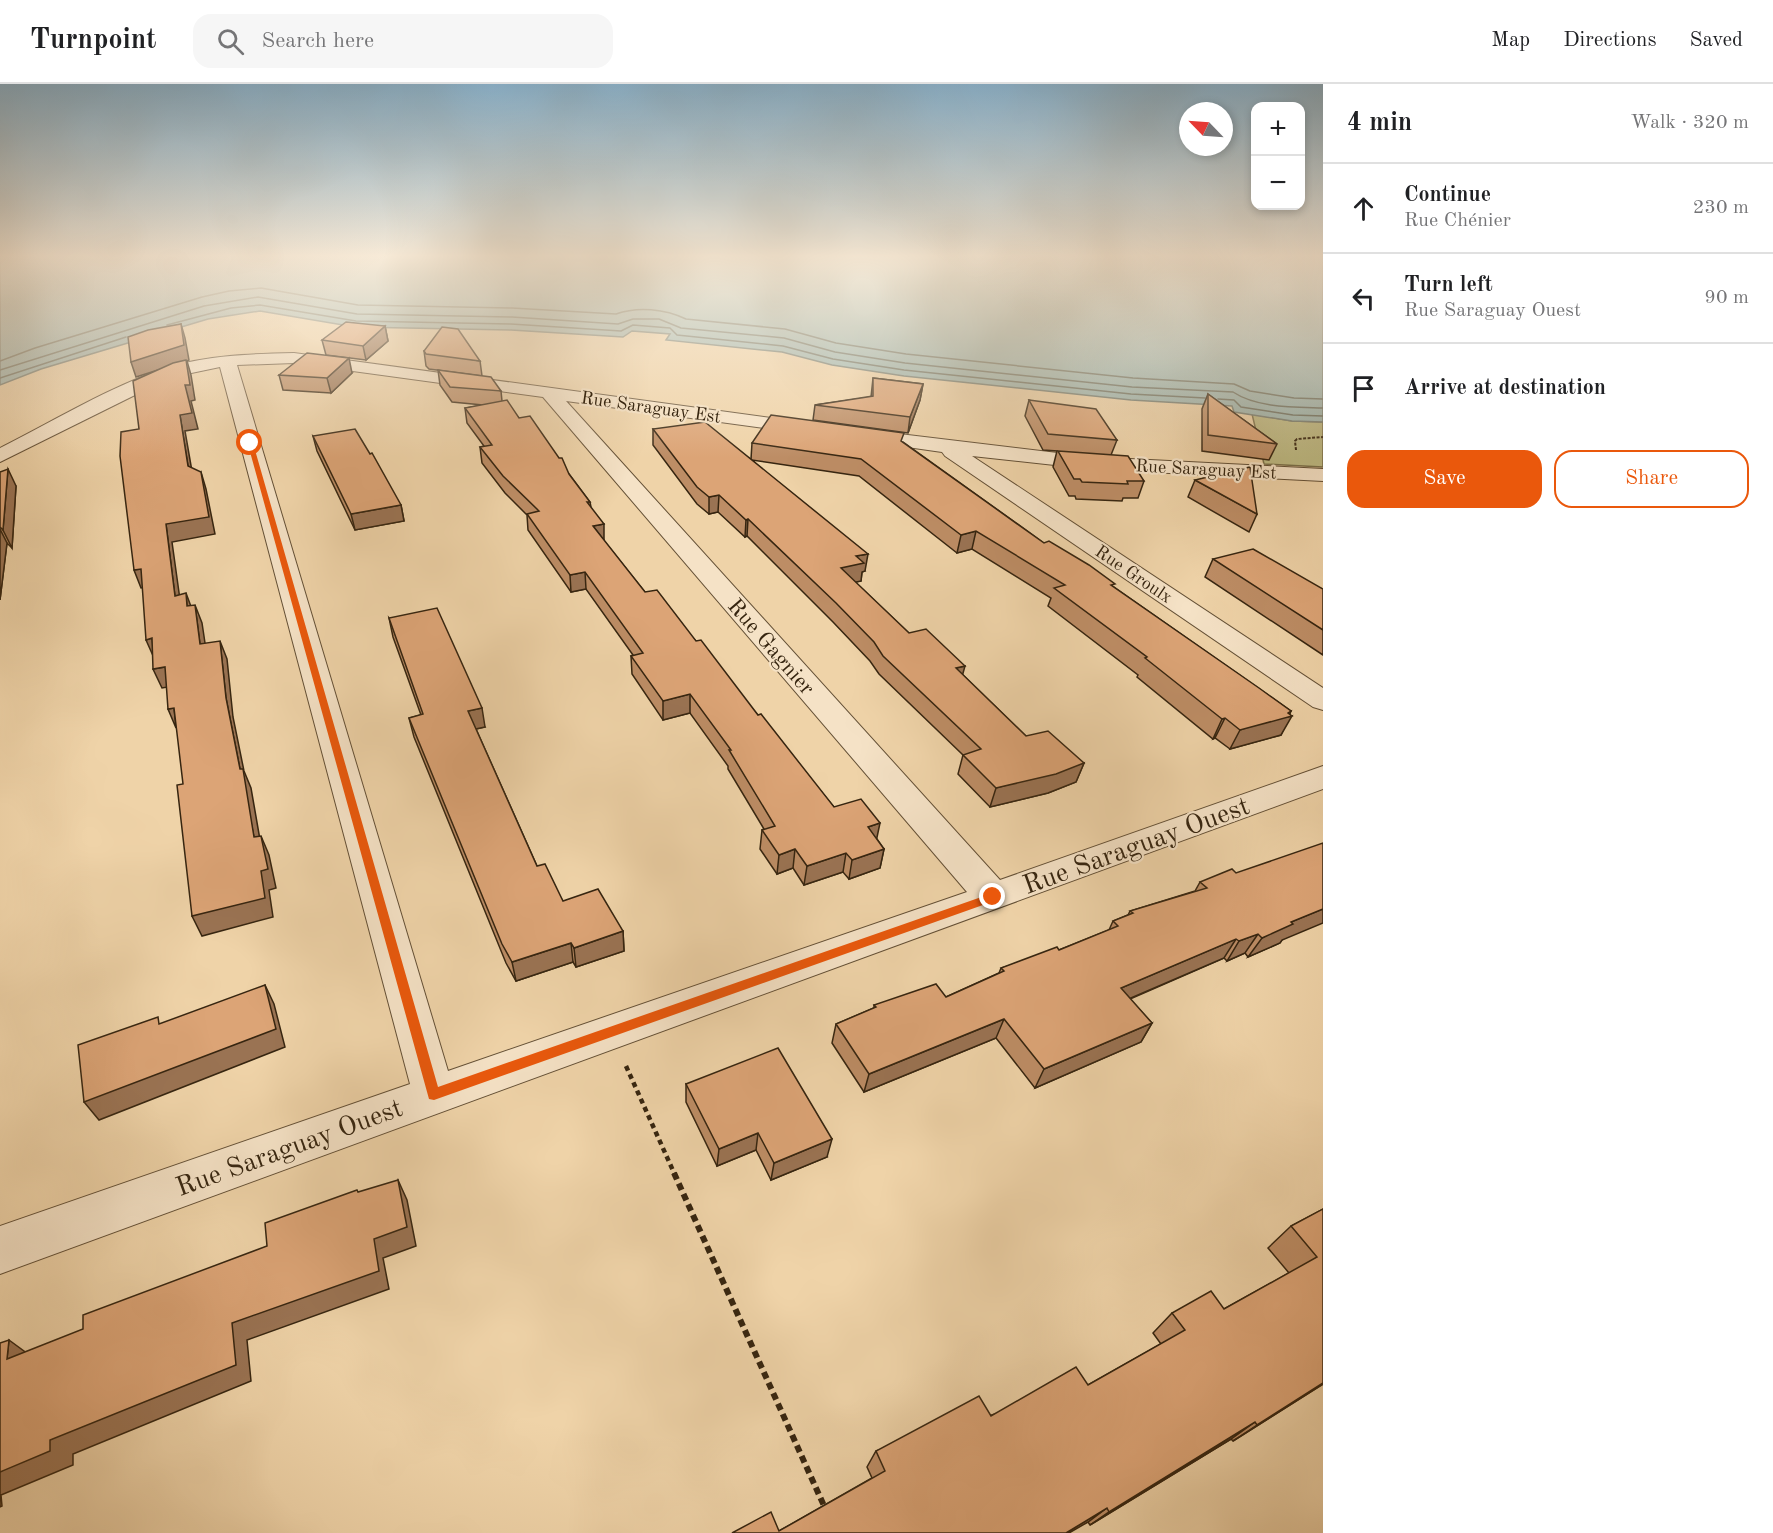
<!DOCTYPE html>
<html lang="en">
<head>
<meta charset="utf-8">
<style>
	body { margin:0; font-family:"Old Standard TT",serif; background:#f6f6f6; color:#202124 }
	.controls { position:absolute; right:18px; top:18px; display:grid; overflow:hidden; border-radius:12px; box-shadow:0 3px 9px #0003 }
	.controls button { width:54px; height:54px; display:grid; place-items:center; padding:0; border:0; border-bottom:2px solid #e0e0e0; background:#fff; color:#202124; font:30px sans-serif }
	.compass { position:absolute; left:1179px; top:18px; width:54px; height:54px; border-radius:50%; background:#fff; box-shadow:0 3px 9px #0003; rotate:295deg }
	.stop { position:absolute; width:18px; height:18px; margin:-14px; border:4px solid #ea580c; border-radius:50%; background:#fff }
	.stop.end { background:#ea580c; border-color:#fff; box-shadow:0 2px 6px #0008 }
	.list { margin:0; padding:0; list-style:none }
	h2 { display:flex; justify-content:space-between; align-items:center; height:78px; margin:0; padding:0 24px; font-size:26px }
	h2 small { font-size:20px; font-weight:400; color:#757577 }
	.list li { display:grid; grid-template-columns:39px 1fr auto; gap:18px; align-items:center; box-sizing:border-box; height:90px; padding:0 24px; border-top:2px solid #e0e0e0 }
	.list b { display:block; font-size:22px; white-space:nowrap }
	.list p { margin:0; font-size:20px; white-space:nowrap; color:#757577 }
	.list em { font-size:20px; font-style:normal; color:#757577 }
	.actions { display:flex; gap:12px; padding:18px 24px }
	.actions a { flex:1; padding:14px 0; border:2px solid #ea580c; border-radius:18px; text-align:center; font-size:21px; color:#ea580c }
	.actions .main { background:#ea580c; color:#fff }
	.icon { flex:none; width:33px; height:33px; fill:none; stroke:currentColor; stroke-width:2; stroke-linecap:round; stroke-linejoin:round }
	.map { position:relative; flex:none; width:1323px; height:1449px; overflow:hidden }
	header { display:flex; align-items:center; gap:36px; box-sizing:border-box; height:84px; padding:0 30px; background:#fff; border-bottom:2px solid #e0e0e0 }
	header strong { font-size:28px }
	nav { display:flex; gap:33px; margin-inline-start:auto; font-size:21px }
	.search { width:420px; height:54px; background:#f6f6f6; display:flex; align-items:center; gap:15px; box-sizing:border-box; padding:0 21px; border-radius:18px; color:#757577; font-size:22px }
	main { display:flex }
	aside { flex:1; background:#fff }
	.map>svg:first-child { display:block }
</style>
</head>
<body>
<header>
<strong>Turnpoint</strong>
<div class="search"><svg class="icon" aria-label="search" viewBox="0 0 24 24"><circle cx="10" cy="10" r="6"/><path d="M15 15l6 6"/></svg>Search here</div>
<nav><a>Map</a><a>Directions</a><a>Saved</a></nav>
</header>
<main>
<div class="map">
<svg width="1323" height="1449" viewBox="0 0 1323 1449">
	<rect width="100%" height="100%" fill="#efd3a8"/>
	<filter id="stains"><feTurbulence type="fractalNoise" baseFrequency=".00333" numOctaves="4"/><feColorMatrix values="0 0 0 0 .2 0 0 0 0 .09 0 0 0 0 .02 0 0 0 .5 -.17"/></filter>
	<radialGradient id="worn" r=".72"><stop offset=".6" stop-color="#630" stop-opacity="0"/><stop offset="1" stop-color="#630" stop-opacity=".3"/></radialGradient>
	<path fill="#bebb84" stroke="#7a704a" stroke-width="1.5" d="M1252,330L1292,337L1323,338V383L1264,380Z"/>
	<path fill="#9cb6b1" stroke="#737c71" stroke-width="1.5" d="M0,171H1323V338L1292,337L1234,328L1232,322L1131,316L904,292L832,281L782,268L666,256L670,250L632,247L623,253L511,246L355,243L260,227L208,235L41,285L0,301Z"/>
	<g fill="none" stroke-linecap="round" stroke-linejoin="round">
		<g stroke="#696e60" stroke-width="1.5">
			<path d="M167,241L231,224L260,221L356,237L511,240L621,247L633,241L670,244L677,251L783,262L833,275L904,286L1131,310L1205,314"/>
			<path d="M0,277L35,264L202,213L229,207L261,204L358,221L512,224L616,230C638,222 665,225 686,235L785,245L836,259L906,270L1133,294L1234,300L1250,307L1294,314L1323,315"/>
			<path d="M0,286L204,222L258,213L357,230L512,233L618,240L633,235H659L681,244L784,254L835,268L905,279L1132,303L1233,308C1257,324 1294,323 1323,324"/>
			<path d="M0,294L126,253"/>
			<path d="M1218,315L1234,316L1241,323L1293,331L1323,332"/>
		</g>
		<defs>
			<g id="minor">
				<path d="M294,269L816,340L819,344L816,348L809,350L566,317L1000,796L1323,682V705L0,1190V1142L410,1000L220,283L177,292L133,312L0,378V364C52,338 111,302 166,284C208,271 251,270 294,269ZM294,279L543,313L967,808L448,987L237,281Z"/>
				<path d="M858,345L1091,373L1323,385V397L1091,385L972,372L1323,604V626L1313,623L945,372L942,368L851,355L848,351L851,347Z"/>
			</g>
		</defs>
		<use href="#minor" stroke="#645036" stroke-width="2"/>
		<path stroke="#362510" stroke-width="2" stroke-dasharray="3 1.5" stroke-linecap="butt" d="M1296,366L1295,357L1297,355L1323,353"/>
		<path stroke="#362510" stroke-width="4.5" stroke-dasharray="5 4" stroke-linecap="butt" d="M626,982L675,1091"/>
		<path stroke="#362510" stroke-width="6" stroke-dasharray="7 4.5" stroke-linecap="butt" d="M674,1089L825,1424"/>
		<use href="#minor" fill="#f5e2c6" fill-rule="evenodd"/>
	</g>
	<g fill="#bd8d65" stroke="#362510" stroke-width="1.5">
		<path d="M385,242L388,257L366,276L326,271L322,256Z"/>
		<path d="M424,267L480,277L482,292L429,285L426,282Z"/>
		<path d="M438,286L501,307L502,317L519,334L569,390L590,418L591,423L604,457L645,508L696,557L834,723L877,755L884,765L880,784L849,795L843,788L804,801L793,784L777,790L760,765L762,746L764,745L728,685V682L690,629L663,636L632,590L631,572L633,571L586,505L571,508L528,446L527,431L505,409L482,379L480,363L484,362L467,339L465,324L483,321L452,318L440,301Z"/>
		<path d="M352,289L331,309L283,306L279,291Z"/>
		<path d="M873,294L923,300L920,316L908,349L813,336L815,321L871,313Z"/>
		<path d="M1208,310L1277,360L1269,376L1202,367V325Z"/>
		<path d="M1029,316L1117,356L1111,371L1144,397L1138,414H1123L1122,417L1076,415L1075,412H1069L1053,383L1057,367L1043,366L1025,332Z"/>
		<path d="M653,345L751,375L752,359L903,358L1044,459L1114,503L1291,627L1281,651L1230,665L1215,654L1213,655L1137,593L1138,591L1048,522L1051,514L972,465L957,469L859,392L752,376L865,487L862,488L861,497L855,498L909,549L963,591L1026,652L1084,679L1076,698L1048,709L990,723L958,690L963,671L879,590L870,577L833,538L747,452L745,453L718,428L709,430L697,420L653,361Z"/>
		<path d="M313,352L401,421L404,437L355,446L317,367Z"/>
		<path d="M0,388L16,402L12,464L7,459L0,516Z"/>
		<path d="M1195,396L1257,430L1249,448L1188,413Z"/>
		<path d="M1213,475L1323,505V571L1205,493Z"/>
		<path d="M389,534L485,643L476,645L537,782L563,817L623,847L624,867L576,883L573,878L516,897L506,879L414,653L409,634L421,631L393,553Z"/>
		<path d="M1200,798L1282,856L1280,859L1248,873L1245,869L1227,877L1224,874L1130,915L1152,939L1141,958L1035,1004L996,954L864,1008L832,959L836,940L874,924V921L946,913L999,889L1001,884L1059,866L1109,846L1113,837L1128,831L1130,827L1195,807Z"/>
		<path d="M686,1000L827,1073L771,1096L756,1066L717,1082L686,1018Z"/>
		<path d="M1323,1125V1300L1233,1357L1231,1355L1090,1441L1088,1438L779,1447L872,1394L867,1383L876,1367L1088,1301L1161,1260L1153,1249L1172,1229L1224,1225L1289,1189L1268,1164L1291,1142Z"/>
	</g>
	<g fill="#9a7353" stroke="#362510" stroke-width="1.5">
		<path d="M181,240L185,254L189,276L187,277L191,291L195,316L191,317L198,345L185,347L194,399L188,382L180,331L185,301L186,277L136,293L131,278Z"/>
		<path d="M385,242L388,257L366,276L363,262Z"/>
		<path d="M349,274L352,289L331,309L327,294Z"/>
		<path d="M923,300L920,316L908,349L910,333Z"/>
		<path d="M8,385L16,402L12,464L3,446Z"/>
		<path d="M201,388L206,405L215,450L172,458L182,530L175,512L166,440Z"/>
		<path d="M719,411L718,428L709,430V413Z"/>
		<path d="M401,421L404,437L355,446L351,430Z"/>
		<path d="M748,435L747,452L745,453L746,436Z"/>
		<path d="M604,440V457L593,442Z"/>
		<path d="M0,445L7,459L0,516Z"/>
		<path d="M976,447L972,465L957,469L961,451Z"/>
		<path d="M868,470L865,487L862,488L861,497L838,502L841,484L856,472Z"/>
		<path d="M141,485L148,503L141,504L134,486Z"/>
		<path d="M585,488L586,505L571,508L570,491Z"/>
		<path d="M186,509L193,528L187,522Z"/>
		<path d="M195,521L202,539L208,579L200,560Z"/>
		<path d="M152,554L154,574L146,556Z"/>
		<path d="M220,557L227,575L233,633L244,687L251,704L263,773L254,753L240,685L226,614Z"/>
		<path d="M965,582L960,600L956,584Z"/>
		<path d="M165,583L174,602L162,604L153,585Z"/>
		<path d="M690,610V629L663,636V617Z"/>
		<path d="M174,624L176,644L168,625Z"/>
		<path d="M482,624L485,643L471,646L468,627Z"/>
		<path d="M1291,627L1288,633L1292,632L1281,651L1230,665L1240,646Z"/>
		<path d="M1225,634L1215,654L1213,655L1222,635Z"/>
		<path d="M1084,679L1076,698L1048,709L990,723L996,704Z"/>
		<path d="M880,739L876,758L868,743Z"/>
		<path d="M261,752L269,771L276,804L269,806L273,833L202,852L192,832L261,787Z"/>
		<path d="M795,765L793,784L777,790L779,771Z"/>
		<path d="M884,765L880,784L849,795L852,776Z"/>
		<path d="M846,769L843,788L804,801L807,782Z"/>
		<path d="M1323,825V839L1282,856L1280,859L1248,873L1262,854L1291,838Z"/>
		<path d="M623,847L624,867L576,883L574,864Z"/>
		<path d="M1258,850L1245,869L1227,877L1239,857Z"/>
		<path d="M1236,855L1224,874L1110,923L1121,904Z"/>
		<path d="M571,859L573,878L516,897L512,878Z"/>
		<path d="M265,901L274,920L285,963L99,1036L84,1018Z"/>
		<path d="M1004,935L996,954L864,1008L869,990Z"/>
		<path d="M1152,939L1141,958L1035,1004L1044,985Z"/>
		<path d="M758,1049L756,1066L717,1082L719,1065Z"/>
		<path d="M832,1055L827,1073L771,1096L774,1079Z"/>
		<path d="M398,1096L407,1116L416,1162L383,1174L389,1205L247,1256L251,1297L73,1370V1381L1,1411L2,1422L0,1423V1388L232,1239L374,1155Z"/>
		<path d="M9,1256L32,1273L7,1275Z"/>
		<path d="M1323,1299V1300L1233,1357L1257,1341Z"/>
		<path d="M1255,1338L1231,1355L1090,1441L1109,1428Z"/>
		<path d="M1107,1424L1088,1438L1069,1449H1066Z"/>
	</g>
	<g fill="#dca476" stroke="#362510" stroke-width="1.5">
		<path d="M346,238L385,242L363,262L322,256Z"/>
		<path d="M181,240L184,261L131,278L128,253L148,246Z"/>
		<path d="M442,243L458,245L480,277L426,270L424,267Z"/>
		<path d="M307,269L349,274L327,294L279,291Z"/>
		<path d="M186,276L190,301H185L192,329L180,331L188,382L201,388L209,433L166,440L175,512L186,509L187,522L195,521L200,560L220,557L226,614L240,685H243L254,753L261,752L268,785L261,787L265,814L192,832L177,701L183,700L174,624L168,625L165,583L153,585L152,554L146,556L141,485L134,486L120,372L121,348L139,345L133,297L173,279Z"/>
		<path d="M438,286L491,293L501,307L450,303Z"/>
		<path d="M873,294L923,300L910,333L815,321L873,312Z"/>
		<path d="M1208,310L1277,360L1208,351Z"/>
		<path d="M507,316L519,334L530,332L559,374H562L569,390L590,418H587L604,440L593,442L645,508L657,506L696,557L701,556L758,631L761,630L834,723L861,715L880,739L868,743L884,765L852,776L846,769L807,782L795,765L779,771L762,746L775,742L729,666H731L690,610L663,617L631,572L643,569L585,488L570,491L527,430L539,427L503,392L480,363L492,361L465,324Z"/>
		<path d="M1029,316L1096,325L1117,356L1048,350Z"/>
		<path d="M771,331L904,349L901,357L1044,459L1049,457L1089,481L1115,500L1111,501L1259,604L1291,627L1288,629L1292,632L1240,646L1225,634L1222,635L1145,574L1147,573L1054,504L1065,501L976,447L961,451L861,375L752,359Z"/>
		<path d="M705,338L868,470L856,472L864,479L841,484L909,549L926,545L965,582L956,584L1026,652L1048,647L1084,679L1056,690L996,704L963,671L981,665L883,572L874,558L836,519L748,435L746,436L719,411L709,413L697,403L653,345Z"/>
		<path d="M355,345L370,370L372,369L401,421L351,430L313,352Z"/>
		<path d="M1058,367L1128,372L1144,397H1127L1128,400L1082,398L1080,395H1074Z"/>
		<path d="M1250,383L1257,430L1195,396Z"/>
		<path d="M8,385L3,446L0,443V388Z"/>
		<path d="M1253,465L1323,505V546L1213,475Z"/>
		<path d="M437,524L482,624L468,627L537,782L545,780L563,817L598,805L623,847L574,864L571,859L512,878L502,860L409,634L423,630L389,534Z"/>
		<path d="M1323,759V825L1291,838L1293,840L1262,854L1258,850L1239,857L1236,855L1121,904L1152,939L1044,985L1004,935L869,990L836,940L876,923L874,921L936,900L946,913L1004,887L1001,884L1057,863L1059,866L1118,842L1113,837L1133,829L1130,827L1207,804L1200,798L1232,785L1236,789Z"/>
		<path d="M265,901L276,945L84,1018L78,961L158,933L159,940Z"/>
		<path d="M778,964L832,1055L774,1079L758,1049L719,1065L686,1000Z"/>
		<path d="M398,1096L407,1143L374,1155L379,1187L232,1239L236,1281L50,1356V1367L0,1388V1259L9,1256L7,1275L83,1245V1231L267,1162L265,1139L357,1106L358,1108Z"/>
		<path d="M1323,1125V1299L1257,1341L1255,1338L1109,1428L1107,1424L1066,1449H732L771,1428L779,1447L885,1387L876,1367L979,1312L991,1332L1076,1283L1088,1301L1185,1246L1172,1229L1211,1207L1224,1225L1317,1173L1291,1142Z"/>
	</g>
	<linearGradient id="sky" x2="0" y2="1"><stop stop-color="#89b5d2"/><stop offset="0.46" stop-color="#f8ebd8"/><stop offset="1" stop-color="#f8ebd8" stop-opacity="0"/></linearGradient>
	<rect width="1323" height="374" fill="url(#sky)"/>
	<path fill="#ea580c" d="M247,357L253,359L438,1003L990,810H997V816L434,1016L429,1015Z"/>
	<g text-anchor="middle" stroke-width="4.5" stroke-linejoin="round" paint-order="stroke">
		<g font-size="18" fill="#362510" stroke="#f5e2c6">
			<text transform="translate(651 323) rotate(8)" y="6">Rue Saraguay Est</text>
			<text transform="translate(1206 385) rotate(3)" y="6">Rue Saraguay Est</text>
			<text transform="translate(1134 490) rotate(34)" y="6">Rue Groulx</text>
		</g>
		<g font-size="22" fill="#362510" stroke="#f5e2c6">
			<text transform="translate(772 562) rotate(49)" y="8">Rue Gagnier</text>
		</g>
		<g font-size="27" fill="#362510" stroke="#f5e2c6">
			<text transform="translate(1136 761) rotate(-20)" y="9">Rue Saraguay Ouest</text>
			<text transform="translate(289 1063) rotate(-20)" y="9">Rue Saraguay Ouest</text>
		</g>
	</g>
	<rect width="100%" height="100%" filter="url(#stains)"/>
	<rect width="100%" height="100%" fill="url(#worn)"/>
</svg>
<div class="controls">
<button>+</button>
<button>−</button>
</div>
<svg class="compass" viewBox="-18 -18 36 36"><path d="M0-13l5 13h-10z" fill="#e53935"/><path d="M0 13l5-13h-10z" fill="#757577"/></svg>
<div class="stop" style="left:250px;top:359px"></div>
<div class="stop end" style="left:993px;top:813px"></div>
</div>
<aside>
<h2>4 min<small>Walk · 320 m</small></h2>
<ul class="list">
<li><svg class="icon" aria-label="ahead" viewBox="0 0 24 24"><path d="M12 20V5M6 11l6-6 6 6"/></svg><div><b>Continue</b><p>Rue Chénier</p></div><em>230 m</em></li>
<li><svg class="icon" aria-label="left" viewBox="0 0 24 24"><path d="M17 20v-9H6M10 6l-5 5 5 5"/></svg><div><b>Turn left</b><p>Rue Saraguay Ouest</p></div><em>90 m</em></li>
<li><svg class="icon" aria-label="arrive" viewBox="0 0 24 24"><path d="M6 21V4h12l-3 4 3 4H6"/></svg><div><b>Arrive at destination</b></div></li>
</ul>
<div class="actions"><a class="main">Save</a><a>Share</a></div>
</aside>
</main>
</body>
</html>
